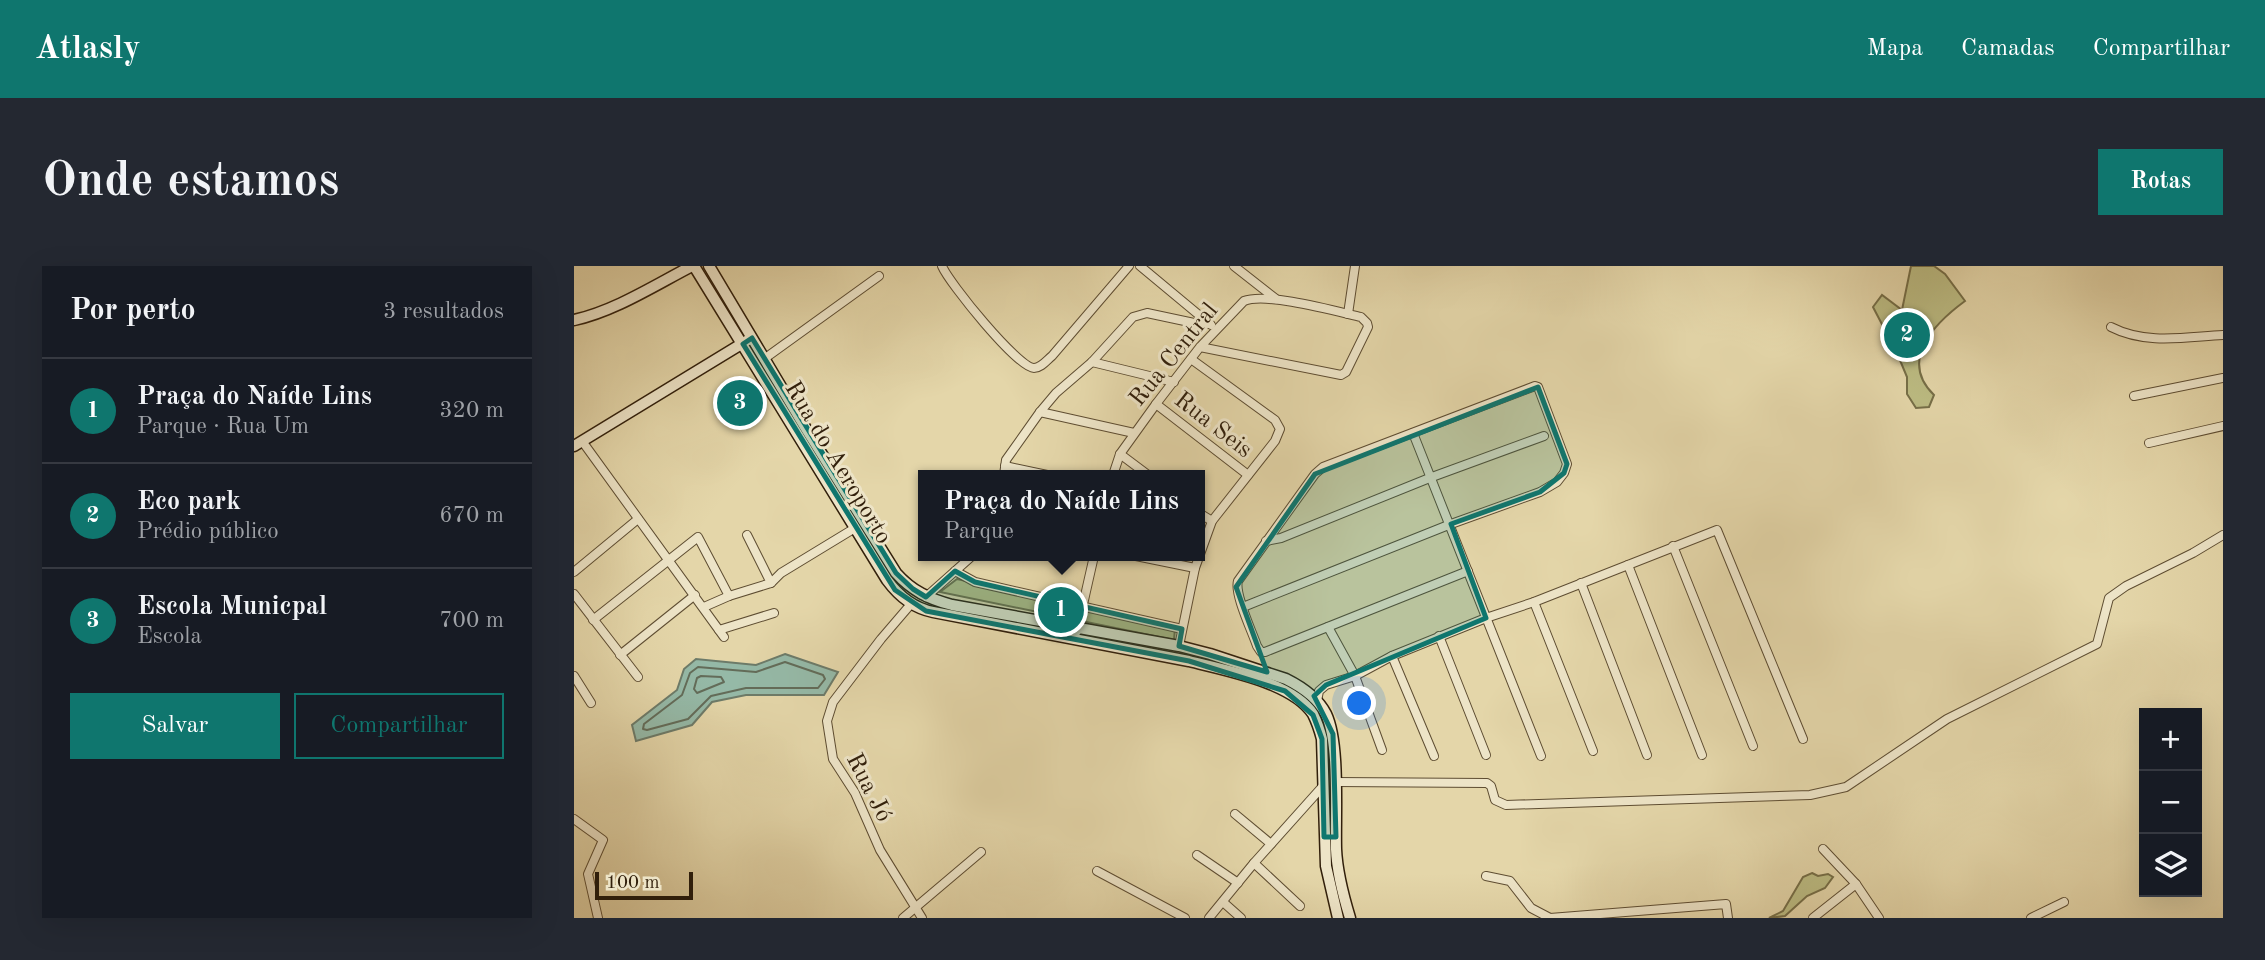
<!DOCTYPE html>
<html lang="pt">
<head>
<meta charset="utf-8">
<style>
	body { margin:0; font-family:"Old Standard TT",serif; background:#242831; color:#f1f3f6 }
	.controls { position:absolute; right:21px; bottom:21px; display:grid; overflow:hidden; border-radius:0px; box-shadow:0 7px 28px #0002 }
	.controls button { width:63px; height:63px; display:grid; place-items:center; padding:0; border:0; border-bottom:2px solid #363941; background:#171b24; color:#f1f3f6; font:35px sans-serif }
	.scale { position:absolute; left:21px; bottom:18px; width:98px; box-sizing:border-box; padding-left:7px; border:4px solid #311f0b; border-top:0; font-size:19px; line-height:24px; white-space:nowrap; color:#311f0b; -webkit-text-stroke:5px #ede4c7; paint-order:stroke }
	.you { position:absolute; left:786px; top:438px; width:24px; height:24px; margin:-18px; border:5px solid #fff; border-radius:50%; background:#1a73e8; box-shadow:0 0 0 10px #1a73e833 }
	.badge { display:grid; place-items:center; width:46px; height:46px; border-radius:50%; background:#0f766e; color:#fff; font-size:23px; font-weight:700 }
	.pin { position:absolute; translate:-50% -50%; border:4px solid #fff; box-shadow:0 2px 7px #0006 }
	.popup { position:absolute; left:344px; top:204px; width:287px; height:91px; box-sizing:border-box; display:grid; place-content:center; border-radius:0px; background:#171b24; filter:drop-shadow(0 2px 5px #0005); font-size:23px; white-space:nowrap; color:#9ea1a6 }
	.popup b { font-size:26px; color:#f1f3f6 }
	.popup::after { content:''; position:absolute; left:50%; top:100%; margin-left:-14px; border:14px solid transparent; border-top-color:#171b24 }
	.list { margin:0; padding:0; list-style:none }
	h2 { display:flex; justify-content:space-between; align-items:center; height:91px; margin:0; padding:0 28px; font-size:30px }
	h2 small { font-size:23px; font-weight:400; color:#9ea1a6 }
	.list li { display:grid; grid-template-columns:46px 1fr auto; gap:21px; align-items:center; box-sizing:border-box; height:105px; padding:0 28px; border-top:2px solid #363941 }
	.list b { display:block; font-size:26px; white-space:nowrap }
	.list p { margin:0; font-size:23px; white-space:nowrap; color:#9ea1a6 }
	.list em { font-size:23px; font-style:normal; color:#9ea1a6 }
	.actions { display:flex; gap:14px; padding:21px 28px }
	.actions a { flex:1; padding:16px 0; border:2px solid #0f766e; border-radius:0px; text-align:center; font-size:24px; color:#0f766e }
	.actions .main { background:#0f766e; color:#fff }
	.icon { flex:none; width:38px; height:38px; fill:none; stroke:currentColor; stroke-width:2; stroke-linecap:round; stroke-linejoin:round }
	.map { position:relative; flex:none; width:1649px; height:652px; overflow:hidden; border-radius:0px }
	header { display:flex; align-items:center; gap:42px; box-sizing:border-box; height:98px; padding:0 35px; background:#0f766e; color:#fff }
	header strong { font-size:33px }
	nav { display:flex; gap:38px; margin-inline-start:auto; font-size:24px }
	.intro { display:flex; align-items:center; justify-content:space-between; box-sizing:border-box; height:168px; padding:0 42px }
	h1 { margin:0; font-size:49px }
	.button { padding:18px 32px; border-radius:0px; background:#0f766e; color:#fff; font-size:24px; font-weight:700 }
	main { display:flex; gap:42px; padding:0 42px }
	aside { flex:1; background:#171b24; border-radius:0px; box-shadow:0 7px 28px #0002 }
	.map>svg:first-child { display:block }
</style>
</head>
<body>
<header>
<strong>Atlasly</strong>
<nav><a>Mapa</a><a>Camadas</a><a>Compartilhar</a></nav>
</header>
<div class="intro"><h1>Onde estamos</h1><a class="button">Rotas</a></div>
<main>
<aside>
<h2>Por perto<small>3 resultados</small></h2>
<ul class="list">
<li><span class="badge">1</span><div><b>Praça do Naíde Lins</b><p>Parque · Rua Um</p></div><em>320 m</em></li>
<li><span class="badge">2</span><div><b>Eco park</b><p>Prédio público</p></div><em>670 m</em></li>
<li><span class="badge">3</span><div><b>Escola Municpal</b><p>Escola</p></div><em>700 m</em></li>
</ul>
<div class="actions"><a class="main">Salvar</a><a>Compartilhar</a></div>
</aside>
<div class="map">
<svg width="1649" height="652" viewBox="0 0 1649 652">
	<rect width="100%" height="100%" fill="#e4d6a9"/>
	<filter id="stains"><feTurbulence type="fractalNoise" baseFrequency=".00286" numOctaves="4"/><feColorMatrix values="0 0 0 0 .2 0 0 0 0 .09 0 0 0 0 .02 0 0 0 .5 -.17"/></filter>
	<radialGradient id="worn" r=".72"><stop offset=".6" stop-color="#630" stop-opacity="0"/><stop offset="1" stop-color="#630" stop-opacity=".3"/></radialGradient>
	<g fill="#bcbc83" stroke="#766e47" stroke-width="2">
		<path d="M1337,0H1360L1371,8L1391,35C1361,57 1324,94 1360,129L1355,141L1342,142L1333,128V111L1323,87L1299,41L1308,29L1328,44Z"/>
		<path d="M383,313L601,362L600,374L366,326Z"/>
		<path d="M1238,607L1244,610L1254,608L1259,611L1251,622L1233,630L1211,650L1195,652L1209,645L1229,611Z"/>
	</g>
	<path fill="#95b9a7" stroke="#6d7b69" stroke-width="2" d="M211,388L264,406L250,429H172L138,436L118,459L62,475L58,459L103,424L110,403L122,393L182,399Z"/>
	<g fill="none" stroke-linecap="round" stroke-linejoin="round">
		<g stroke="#636c59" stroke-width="2">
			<path d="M211,396L249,409L251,413L244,422H172L137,430L114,453L73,464L69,463L70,458L108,429L116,407L124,401L182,406Z"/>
			<path d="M127,410L147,411L150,416L123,427L120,423L123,412Z"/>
		</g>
		<defs>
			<g id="street">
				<path d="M368,0C375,17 444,102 460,102C467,102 473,94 478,90L555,0"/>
				<path d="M566,0L637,59"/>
				<path d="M660,0L702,33"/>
				<path d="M774,48L781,0"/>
				<path d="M1537,61C1572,79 1611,71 1649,69"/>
				<path d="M190,93L305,10"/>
				<path d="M518,96L600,116"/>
				<path d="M1560,130L1649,112"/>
				<path d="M582,138L674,209"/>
				<path d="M466,146L560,167"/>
				<path d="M839,167L967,490"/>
				<path d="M8,175L150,371"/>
				<path d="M1575,177L1649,160"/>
				<path d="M546,188L574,209"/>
				<path d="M431,200L473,209"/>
				<path d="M430,209L432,194L466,146L482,127L518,96L559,51L573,47L620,57L636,58"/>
				<path d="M539,209L546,188L582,138L626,81L670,35C692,26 761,45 787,51L793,57L794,61L772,106L767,109L626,81"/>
				<path d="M625,247L638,255"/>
				<path d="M173,269L197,317"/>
				<path d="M692,275L707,272L858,211L970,170"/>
				<path d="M1099,280L1179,480"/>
				<path d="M562,290L621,302"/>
				<path d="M1054,299L1128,489"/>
				<path d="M381,305L401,316L608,363"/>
				<path d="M0,306L64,253"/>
				<path d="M1007,317L1073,489"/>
				<path d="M0,328L64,411"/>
				<path d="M352,331L398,290"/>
				<path d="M960,336L1019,485"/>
				<path d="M337,338L307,373L259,436L253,455L259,493L281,527L306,584L348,652"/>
				<path d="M130,341L155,330L197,317L207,307L281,262"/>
				<path d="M669,341L877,258L966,226L983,216L990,207L993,198L964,121L961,120L749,201L741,208L664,315C660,328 678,365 683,380L687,386H691L894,305"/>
				<path d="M19,354L124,271L155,330"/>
				<path d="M754,361L781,410L808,484"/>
				<path d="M145,364L200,347"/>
				<path d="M503,365L520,290"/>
				<path d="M865,370L912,489"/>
				<path d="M605,380L621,302L638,255L701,175L706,163L701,154L617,93"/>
				<path d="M46,389L121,329"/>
				<path d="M818,390L860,490"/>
				<path d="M0,410L17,437"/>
				<path d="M743,435L745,425L752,419L781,410L818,390L912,352L960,336L1143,264L1229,473"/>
				<path d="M761,516L913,517L917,520L921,534L932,539L1236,529L1272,521L1373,453L1523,378L1535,332L1552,320L1619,287L1649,269"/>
				<path d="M661,548L697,578"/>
				<path d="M0,553L29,574L14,608L24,652"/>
				<path d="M1249,583L1282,618L1305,652"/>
				<path d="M623,589L664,617"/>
				<path d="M680,597L726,640"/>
				<path d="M523,605L611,652"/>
				<path d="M912,610L936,615L957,642L976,652L1152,638L1154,652"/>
				<path d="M649,636L667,652"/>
				<path d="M329,652L407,586"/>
				<path d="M635,652L680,597L749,520"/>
				<path d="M1239,652L1282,618"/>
				<path d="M1457,652L1490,636"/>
			</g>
			<g id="secondary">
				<path d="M120,0L313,314C324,329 339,342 359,346L615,395C650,404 718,416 739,448C743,456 746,465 748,473L752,600L764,652"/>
				<path d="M135,0L231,161L322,307C338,325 355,333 378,339L605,380L636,388L712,413C728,421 744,432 752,448C766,477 761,549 762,583C763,607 769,629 776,652"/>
				<path d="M0,54C41,45 81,19 118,0"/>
				<path d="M0,180L174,74"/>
			</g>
		</defs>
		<use href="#street" stroke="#5e4d32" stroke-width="10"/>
		<use href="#secondary" stroke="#311f0b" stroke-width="13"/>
		<use href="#street" stroke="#ede4c7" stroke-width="8"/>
		<use href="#secondary" stroke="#ede4c7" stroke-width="10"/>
	</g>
	<path fill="#0f766e" fill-opacity="0.2" stroke="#0f766e" stroke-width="5" stroke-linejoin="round" d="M178,72L322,307L339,323L352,331L381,305L401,316L608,363L605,380L693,406L662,321L741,208L964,121L993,198L990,207L966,226L877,258L912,352L752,419L740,430L759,468L762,571H750L748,473L739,449L711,425L615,395L352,345L321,324L169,78Z"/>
	<g text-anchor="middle" stroke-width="6" stroke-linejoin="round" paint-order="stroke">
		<g font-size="24" fill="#311f0b" stroke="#ede4c7">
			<text transform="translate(599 88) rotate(-51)" y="8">Rua Central</text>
			<text transform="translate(640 158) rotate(38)" y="8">Rua Seis</text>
			<text transform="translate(265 196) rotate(59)" y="8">Rua do Aeroporto</text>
			<text transform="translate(296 521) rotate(63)" y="8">Rua Jó</text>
		</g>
	</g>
	<rect width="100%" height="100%" filter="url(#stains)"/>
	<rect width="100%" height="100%" fill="url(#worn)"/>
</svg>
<div class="controls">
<button>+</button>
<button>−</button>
<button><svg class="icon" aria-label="layers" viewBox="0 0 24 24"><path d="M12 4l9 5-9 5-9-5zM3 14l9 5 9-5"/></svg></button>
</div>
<div class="scale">100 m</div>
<div class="you"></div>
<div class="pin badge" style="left:487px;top:344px">1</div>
<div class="popup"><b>Praça do Naíde Lins</b>Parque</div>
<div class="pin badge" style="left:1333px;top:69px">2</div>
<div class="pin badge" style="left:166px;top:137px">3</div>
</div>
</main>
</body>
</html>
